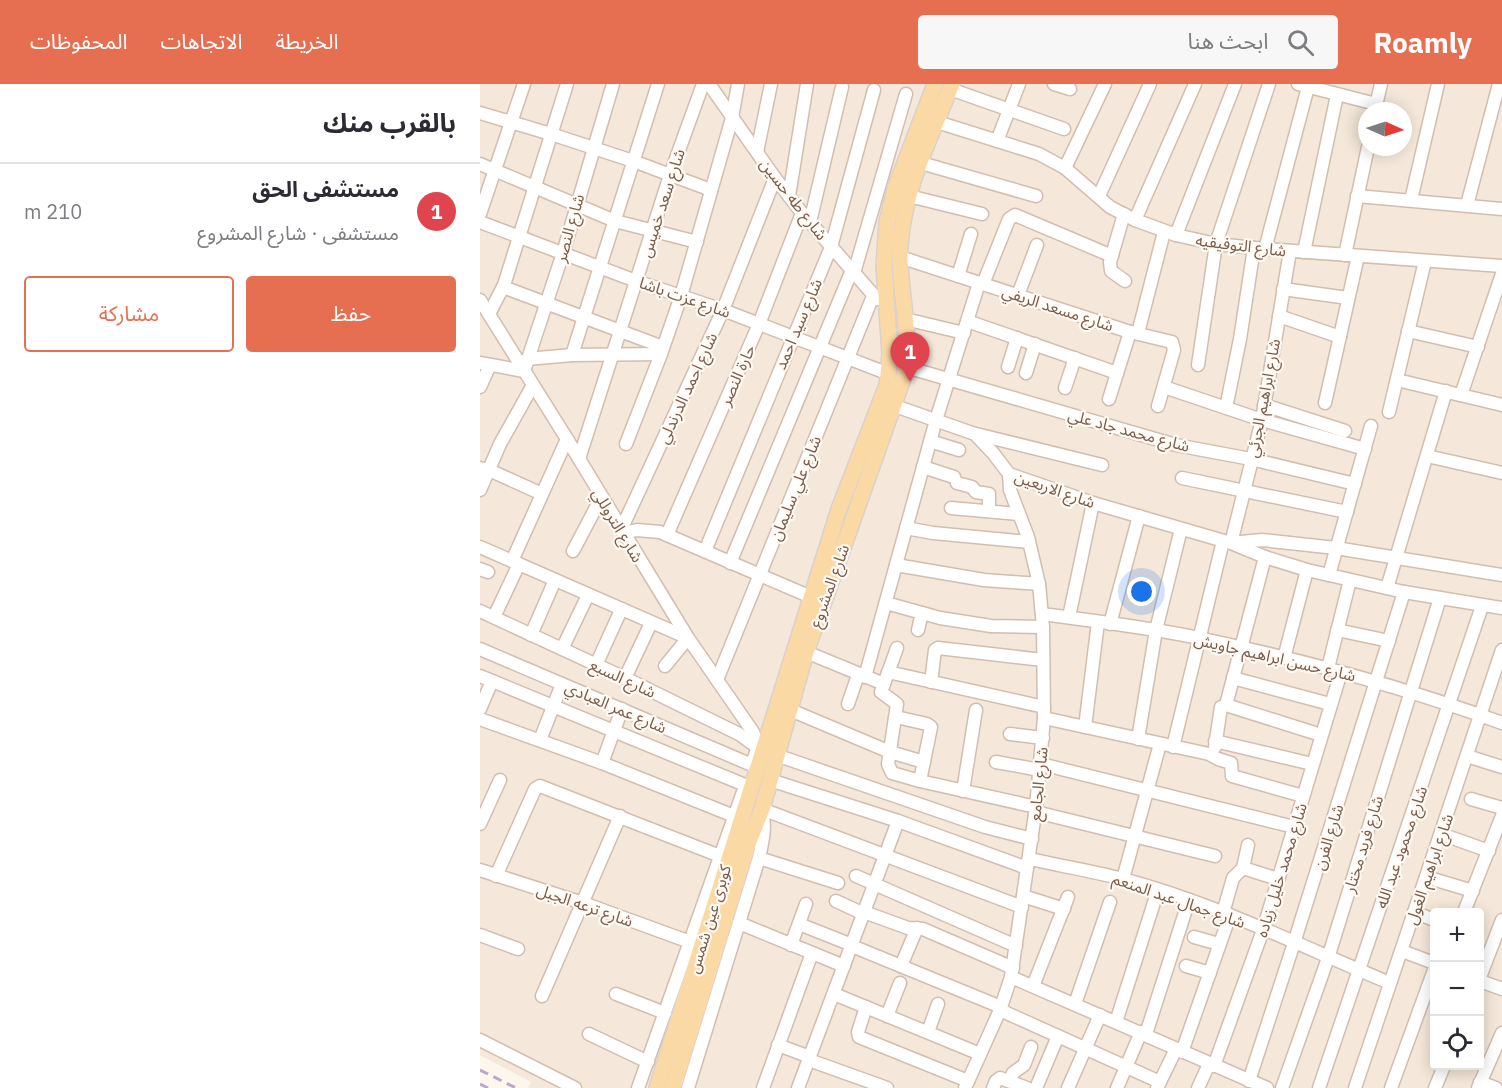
<!DOCTYPE html>
<html lang="ar">
<head>
<meta charset="utf-8">
<style>
	body { margin:0; font-family:"IBM Plex Sans","Noto Sans Arabic",sans-serif; background:#f7f7f7; color:#2b2b33; direction:rtl }
	.controls { position:absolute; right:18px; bottom:18px; display:grid; overflow:hidden; border-radius:6px; box-shadow:0 3px 15px #0003 }
	.controls button { width:54px; height:54px; display:grid; place-items:center; padding:0; border:0; border-bottom:2px solid #e1e1e2; background:#fff; color:#2b2b33; font:30px sans-serif }
	.compass { position:absolute; left:878px; top:18px; width:54px; height:54px; border-radius:50%; background:#fff; box-shadow:0 3px 15px #0003; rotate:93deg }
	.you { position:absolute; left:662px; top:508px; width:21px; height:21px; margin:-15px; border:4px solid #fff; border-radius:50%; background:#1a73e8; box-shadow:0 0 0 9px #1a73e833 }
	.badge { display:grid; place-items:center; width:39px; height:39px; border-radius:50%; background:#e76f51; color:#fff; font-size:20px; font-weight:700 }
	.pin { position:absolute; translate:-50% -50px; filter:drop-shadow(0 2px 3px #0008) }
	.pin::after { content:''; position:absolute; top:32px; width:21px; height:18px; background:inherit; clip-path:polygon(0 0,100% 0,50% 100%) }
	.list { margin:0; padding:0; list-style:none }
	h2 { display:flex; justify-content:space-between; align-items:center; height:78px; margin:0; padding:0 24px; font-size:26px }
	h2 small { font-size:20px; font-weight:400; color:#7c7c81 }
	.list li { display:grid; grid-template-columns:39px 1fr auto; gap:18px; align-items:center; box-sizing:border-box; height:96px; padding:0 24px; border-top:2px solid #e1e1e2 }
	.list b { display:block; font-size:22px; white-space:nowrap }
	.list p { margin:0; font-size:20px; white-space:nowrap; color:#7c7c81 }
	.list em { font-size:20px; font-style:normal; color:#7c7c81 }
	.actions { display:flex; gap:12px; padding:18px 24px }
	.actions a { flex:1; padding:14px 0; border:2px solid #e76f51; border-radius:6px; text-align:center; font-size:21px; color:#e76f51 }
	.actions .main { background:#e76f51; color:#fff }
	.icon { flex:none; width:33px; height:33px; fill:none; stroke:currentColor; stroke-width:2; stroke-linecap:round; stroke-linejoin:round }
	.map { position:relative; flex:none; width:1022px; height:1004px; overflow:hidden; direction:ltr }
	header { display:flex; align-items:center; gap:36px; box-sizing:border-box; height:84px; padding:0 30px; background:#e76f51; color:#fff }
	header strong { font-size:28px }
	nav { display:flex; gap:33px; margin-inline-start:auto; font-size:21px }
	.search { width:420px; height:54px; background:#f7f7f7; display:flex; align-items:center; gap:15px; box-sizing:border-box; padding:0 21px; border-radius:6px; color:#7c7c81; font-size:22px }
	main { display:flex }
	aside { flex:1; background:#fff }
	.map>svg:first-child { display:block }
</style>
</head>
<body>
<header>
<strong>Roamly</strong>
<div class="search"><svg class="icon" aria-label="search" viewBox="0 0 24 24"><circle cx="10" cy="10" r="6"/><path d="M15 15l6 6"/></svg>ابحث هنا</div>
<nav><a>الخريطة</a><a>الاتجاهات</a><a>المحفوظات</a></nav>
</header>
<main>
<div class="map">
<svg width="1022" height="1004" viewBox="0 0 1022 1004">
	<rect width="100%" height="100%" fill="#fdf6ec"/>
	<path fill="#f5e8da" fill-rule="evenodd" d="M0,0H1022V1004H48L51,998L0,971ZM887,27H923V63H887ZM954,828H1000V982H954Z"/>
	<g fill="none" stroke-linecap="round" stroke-linejoin="round">
		<defs>
			<g id="minor">
				<path d="M229,0L295,94L322,129L397,215"/>
				<path d="M574,0L590,5"/>
				<path d="M818,0L896,20"/>
				<path d="M470,5L584,45"/>
				<path d="M895,26L901,0"/>
				<path d="M0,29L71,50L153,77L231,106"/>
				<path d="M457,38L559,70L585,84L630,123L655,136L696,151L736,160L785,165L1022,182"/>
				<path d="M517,57L539,0"/>
				<path d="M277,68L291,0"/>
				<path d="M441,79L556,112"/>
				<path d="M0,80L135,137L217,158"/>
				<path d="M585,84L625,0"/>
				<path d="M309,112L327,0"/>
				<path d="M429,112L502,130"/>
				<path d="M619,112L670,0"/>
				<path d="M877,112L1022,125"/>
				<path d="M931,116L958,0"/>
				<path d="M987,121L1019,0"/>
				<path d="M0,130L44,0"/>
				<path d="M644,130L630,178L631,187L645,197"/>
				<path d="M655,136L715,0"/>
				<path d="M0,138L156,197L243,226L409,290"/>
				<path d="M330,138L362,3"/>
				<path d="M696,151L755,0"/>
				<path d="M785,165L828,3"/>
				<path d="M810,167L782,336L751,459L782,456L856,464L1022,491"/>
				<path d="M824,168L857,11"/>
				<path d="M865,171L888,63"/>
				<path d="M420,173L650,248L692,258L694,266L678,322"/>
				<path d="M374,189L426,10"/>
				<path d="M478,192L491,150"/>
				<path d="M503,200L529,135L535,131L632,172"/>
				<path d="M23,203L183,263"/>
				<path d="M803,205L868,214"/>
				<path d="M538,211L557,161"/>
				<path d="M0,216L87,355L208,554L273,648L278,663L274,674"/>
				<path d="M9,230L24,201L87,0"/>
				<path d="M799,232L860,253"/>
				<path d="M425,235L484,249"/>
				<path d="M487,237L637,289"/>
				<path d="M928,247L998,263"/>
				<path d="M658,249L684,148"/>
				<path d="M92,271L178,0"/>
				<path d="M47,275L92,271L181,270"/>
				<path d="M0,279L44,287L83,169L133,0"/>
				<path d="M718,281L736,160L789,0"/>
				<path d="M426,283L696,361L771,375L875,400"/>
				<path d="M528,283L537,254"/>
				<path d="M546,289L555,260"/>
				<path d="M917,296L1022,321"/>
				<path d="M0,303L10,281"/>
				<path d="M684,303L782,336L885,365"/>
				<path d="M585,304L595,274"/>
				<path d="M981,311L1022,190"/>
				<path d="M629,315L650,248"/>
				<path d="M845,319L878,172"/>
				<path d="M784,321L865,347"/>
				<path d="M415,322L495,350L513,369L529,390L613,419L751,459L785,473L827,486L924,508L1022,524"/>
				<path d="M746,324L760,255L774,164"/>
				<path d="M909,328L945,177"/>
				<path d="M496,350L622,381"/>
				<path d="M450,357L479,366"/>
				<path d="M146,360L181,270L201,212L252,34L258,0"/>
				<path d="M947,372L1022,389"/>
				<path d="M99,375L190,91L223,0"/>
				<path d="M443,383L474,393"/>
				<path d="M0,384L9,386L62,410"/>
				<path d="M702,394L867,428"/>
				<path d="M477,399L492,403L496,408L509,410V427"/>
				<path d="M0,406L20,360L53,301"/>
				<path d="M471,424L539,430"/>
				<path d="M426,444L453,449L549,458"/>
				<path d="M141,446L243,226L295,94"/>
				<path d="M143,449L157,446L180,448L331,513"/>
				<path d="M187,451L279,240L322,129"/>
				<path d="M0,463L208,554L185,582"/>
				<path d="M93,467L121,414"/>
				<path d="M225,467L351,163L394,6"/>
				<path d="M32,477L87,355"/>
				<path d="M250,479L372,186"/>
				<path d="M416,481L504,496L559,500"/>
				<path d="M0,485L8,488"/>
				<path d="M849,491L891,342"/>
				<path d="M907,504L966,307"/>
				<path d="M406,519L460,534L511,542L563,543"/>
				<path d="M0,527L145,594L259,650L281,666"/>
				<path d="M562,530C614,537 667,543 719,554C822,576 924,603 1022,639"/>
				<path d="M14,533L39,480"/>
				<path d="M589,533L613,419"/>
				<path d="M630,540L659,432"/>
				<path d="M438,546L442,529"/>
				<path d="M857,546L909,557"/>
				<path d="M51,551L75,496"/>
				<path d="M417,564L401,608L417,620L408,680L412,689L440,697L556,723"/>
				<path d="M0,565L272,681"/>
				<path d="M82,565L108,511"/>
				<path d="M326,568L404,600"/>
				<path d="M804,574L827,486"/>
				<path d="M116,581L141,526"/>
				<path d="M848,584L870,496"/>
				<path d="M408,588L564,623"/>
				<path d="M0,592L265,701"/>
				<path d="M385,593L456,336L499,199"/>
				<path d="M145,594L171,539"/>
				<path d="M753,594L850,620"/>
				<path d="M237,596L393,212"/>
				<path d="M451,598L455,566L458,564L563,576"/>
				<path d="M368,620L378,591"/>
				<path d="M746,621L785,473"/>
				<path d="M746,621L841,651"/>
				<path d="M0,625L12,597"/>
				<path d="M308,625L410,668L444,678"/>
				<path d="M416,633L447,640L451,643L440,697"/>
				<path d="M564,634L729,670L738,675L751,679L752,692L823,712"/>
				<path d="M0,635L122,679L254,732"/>
				<path d="M605,643L618,538"/>
				<path d="M530,650L563,654"/>
				<path d="M658,655L676,546L701,445"/>
				<path d="M60,656L82,600"/>
				<path d="M735,657L832,680"/>
				<path d="M693,663L743,457"/>
				<path d="M735,663L741,623L746,621"/>
				<path d="M296,671L505,743L552,755"/>
				<path d="M987,672L1022,683"/>
				<path d="M516,678L560,686"/>
				<path d="M122,679L142,625"/>
				<path d="M561,680L814,743"/>
				<path d="M290,696L418,737L547,784"/>
				<path d="M483,707L496,626"/>
				<path d="M991,715L1022,724"/>
				<path d="M282,725L542,823"/>
				<path d="M556,728L735,772"/>
				<path d="M0,740L20,696"/>
				<path d="M961,750L1009,767"/>
				<path d="M279,774L358,799"/>
				<path d="M550,775C581,782 612,787 643,795C734,819 823,863 910,899"/>
				<path d="M763,784L798,795"/>
				<path d="M0,786L103,819L210,858"/>
				<path d="M16,792L55,705L60,702L240,772"/>
				<path d="M376,792L536,862"/>
				<path d="M946,793L993,807"/>
				<path d="M643,795L680,660"/>
				<path d="M543,812L584,825"/>
				<path d="M356,817L384,830"/>
				<path d="M384,828L428,844L443,845L533,884"/>
				<path d="M934,828L954,836"/>
				<path d="M984,828L1022,732"/>
				<path d="M743,829L753,794L763,784L768,761"/>
				<path d="M259,839L364,882"/>
				<path d="M319,840L372,861"/>
				<path d="M0,851L38,865"/>
				<path d="M714,853L739,860"/>
				<path d="M311,861L326,820"/>
				<path d="M372,862L521,923"/>
				<path d="M922,867L954,879"/>
				<path d="M421,882L437,844"/>
				<path d="M706,882L730,889"/>
				<path d="M531,893L787,1004"/>
				<path d="M1000,893L1022,836"/>
				<path d="M1000,897L1022,905"/>
				<path d="M553,902L588,813"/>
				<path d="M136,910L185,929"/>
				<path d="M354,910L500,970"/>
				<path d="M62,912L140,732"/>
				<path d="M595,920L630,818"/>
				<path d="M386,923L378,948L379,953L488,997"/>
				<path d="M520,926L680,998"/>
				<path d="M407,932L420,899"/>
				<path d="M636,938L678,806"/>
				<path d="M448,948L458,920"/>
				<path d="M109,950L168,978"/>
				<path d="M666,950L709,816"/>
				<path d="M0,956L95,1004"/>
				<path d="M298,961L330,973"/>
				<path d="M702,968L750,831"/>
				<path d="M329,976L407,1004"/>
				<path d="M734,982L783,846L861,588"/>
				<path d="M529,997L533,989L544,981L551,963"/>
				<path d="M769,997L814,859L924,508"/>
				<path d="M1000,998L1016,1004"/>
				<path d="M158,1004L263,708"/>
				<path d="M208,1004L279,774C283,756 286,743 282,725"/>
				<path d="M283,1004L332,869"/>
				<path d="M318,1004L418,737"/>
				<path d="M485,1004L520,926L531,893L556,723L564,634L563,543L559,500L548,453L530,406L529,390"/>
				<path d="M513,1004L516,997L520,994L547,1004"/>
				<path d="M556,1004L578,952"/>
				<path d="M588,1004L620,931"/>
				<path d="M637,1004L661,948"/>
				<path d="M677,1004L696,965"/>
				<path d="M718,1004L729,980"/>
				<path d="M802,1004L848,874L960,514"/>
				<path d="M839,1004L1002,522"/>
				<path d="M875,1004L1022,566"/>
				<path d="M911,1004L954,886"/>
				<path d="M955,1004L964,982"/>
				<path d="M998,1004L1022,949"/>
			</g>
			<g id="major">
				<path d="M177,1004L359,425L407,301L410,270L404,183L407,138L415,105L455,0"/>
				<path d="M193,1004L268,760L282,725L326,568L424,292C433,249 418,206 420,163C423,106 451,52 472,0"/>
			</g>
		</defs>
		<use href="#minor" stroke="#d1beb0" stroke-width="15"/>
		<use href="#major" stroke="#dad1cd" stroke-width="18"/>
		<use href="#minor" stroke="#fff" stroke-width="12"/>
		<use href="#major" stroke="#fbd9a5" stroke-width="15"/>
		<g stroke="#b9a8c9" stroke-width="3" stroke-dasharray="9 6" stroke-linecap="butt">
			<path d="M0,986L36,1004"/>
			<path d="M0,1000L8,1004"/>
		</g>
	</g>
	<g text-anchor="middle" stroke-width="4.5" stroke-linejoin="round" paint-order="stroke">
		<g font-size="16" fill="#7a5c4d" stroke="#fffaf3">
			<text transform="translate(314 115) rotate(52)" y="6">شارع طه حسين</text>
			<text transform="translate(182 119) rotate(-72)" y="6">شارع سعد خميس</text>
			<text transform="translate(89 144) rotate(-74)" y="6">شارع النصر</text>
			<text transform="translate(761 161) rotate(7)" y="6">شارع التوفيقيه</text>
			<text transform="translate(205 213) rotate(19)" y="6">شارع عزت باشا</text>
			<text transform="translate(578 224) rotate(18)" y="6">شارع مسعد الريفي</text>
			<text transform="translate(318 240) rotate(-67)" y="6">شارع سيد احمد</text>
			<text transform="translate(257 291) rotate(-66)" y="6">حارة النصر</text>
			<text transform="translate(207 304) rotate(-65)" y="6">شارع احمد الدرندلي</text>
			<text transform="translate(783 314) rotate(-79)" y="6">شارع ابراهيم الجرئي</text>
			<text transform="translate(649 346) rotate(15)" y="6">شارع محمد جاد علي</text>
			<text transform="translate(315 404) rotate(-68)" y="6">شارع علي سليمان</text>
			<text transform="translate(575 405) rotate(19)" y="6">شارع الاربعين</text>
			<text transform="translate(138 441) rotate(59)" y="6">شارع التروللي</text>
			<text transform="translate(349 502) rotate(-70)" y="6">شارع المشروع</text>
			<text transform="translate(795 573) rotate(13)" y="6">شارع حسن ابراهيم جاويش</text>
			<text transform="translate(143 594) rotate(25)" y="6">شارع السبع</text>
			<text transform="translate(136 623) rotate(23)" y="6">شارع عمر العبادي</text>
			<text transform="translate(558 700) rotate(-84)" y="6">شارع الجامع</text>
			<text transform="translate(848 753) rotate(-73)" y="6">شارع الفرن</text>
			<text transform="translate(883 760) rotate(-73)" y="6">شارع فريد مختار</text>
			<text transform="translate(921 763) rotate(-71)" y="6">شارع محمود عبد الله</text>
			<text transform="translate(949 785) rotate(-71)" y="6">شارع ابراهيم الغول</text>
			<text transform="translate(801 786) rotate(-73)" y="6">شارع محمد خليل زياده</text>
			<text transform="translate(699 816) rotate(19)" y="6">شارع جمال عبد المنعم</text>
			<text transform="translate(105 821) rotate(19)" y="6">شارع ترعه الجبل</text>
			<text transform="translate(229 835) rotate(-73)" y="6">كوبرى عين شمس</text>
		</g>
	</g>
</svg>
<div class="controls">
<button>+</button>
<button>−</button>
<button><svg class="icon" aria-label="locate" viewBox="0 0 24 24"><circle cx="12" cy="12" r="6"/><path d="M12 2v4M12 18v4M2 12h4M18 12h4"/></svg></button>
</div>
<svg class="compass" viewBox="-18 -18 36 36"><path d="M0-13l5 13h-10z" fill="#e53935"/><path d="M0 13l5-13h-10z" fill="#7c7c81"/></svg>
<div class="you"></div>
<div class="pin badge" style="left:430px;top:298px;background:#e0444e">1</div>
</div>
<aside>
<h2>بالقرب منك<small></small></h2>
<ul class="list">
<li><span class="badge" style="background:#e0444e">1</span><div><b>مستشفى الحق</b><p>مستشفى · شارع المشروع</p></div><em>210 m</em></li>
</ul>
<div class="actions"><a class="main">حفظ</a><a>مشاركة</a></div>
</aside>
</main>
</body>
</html>
